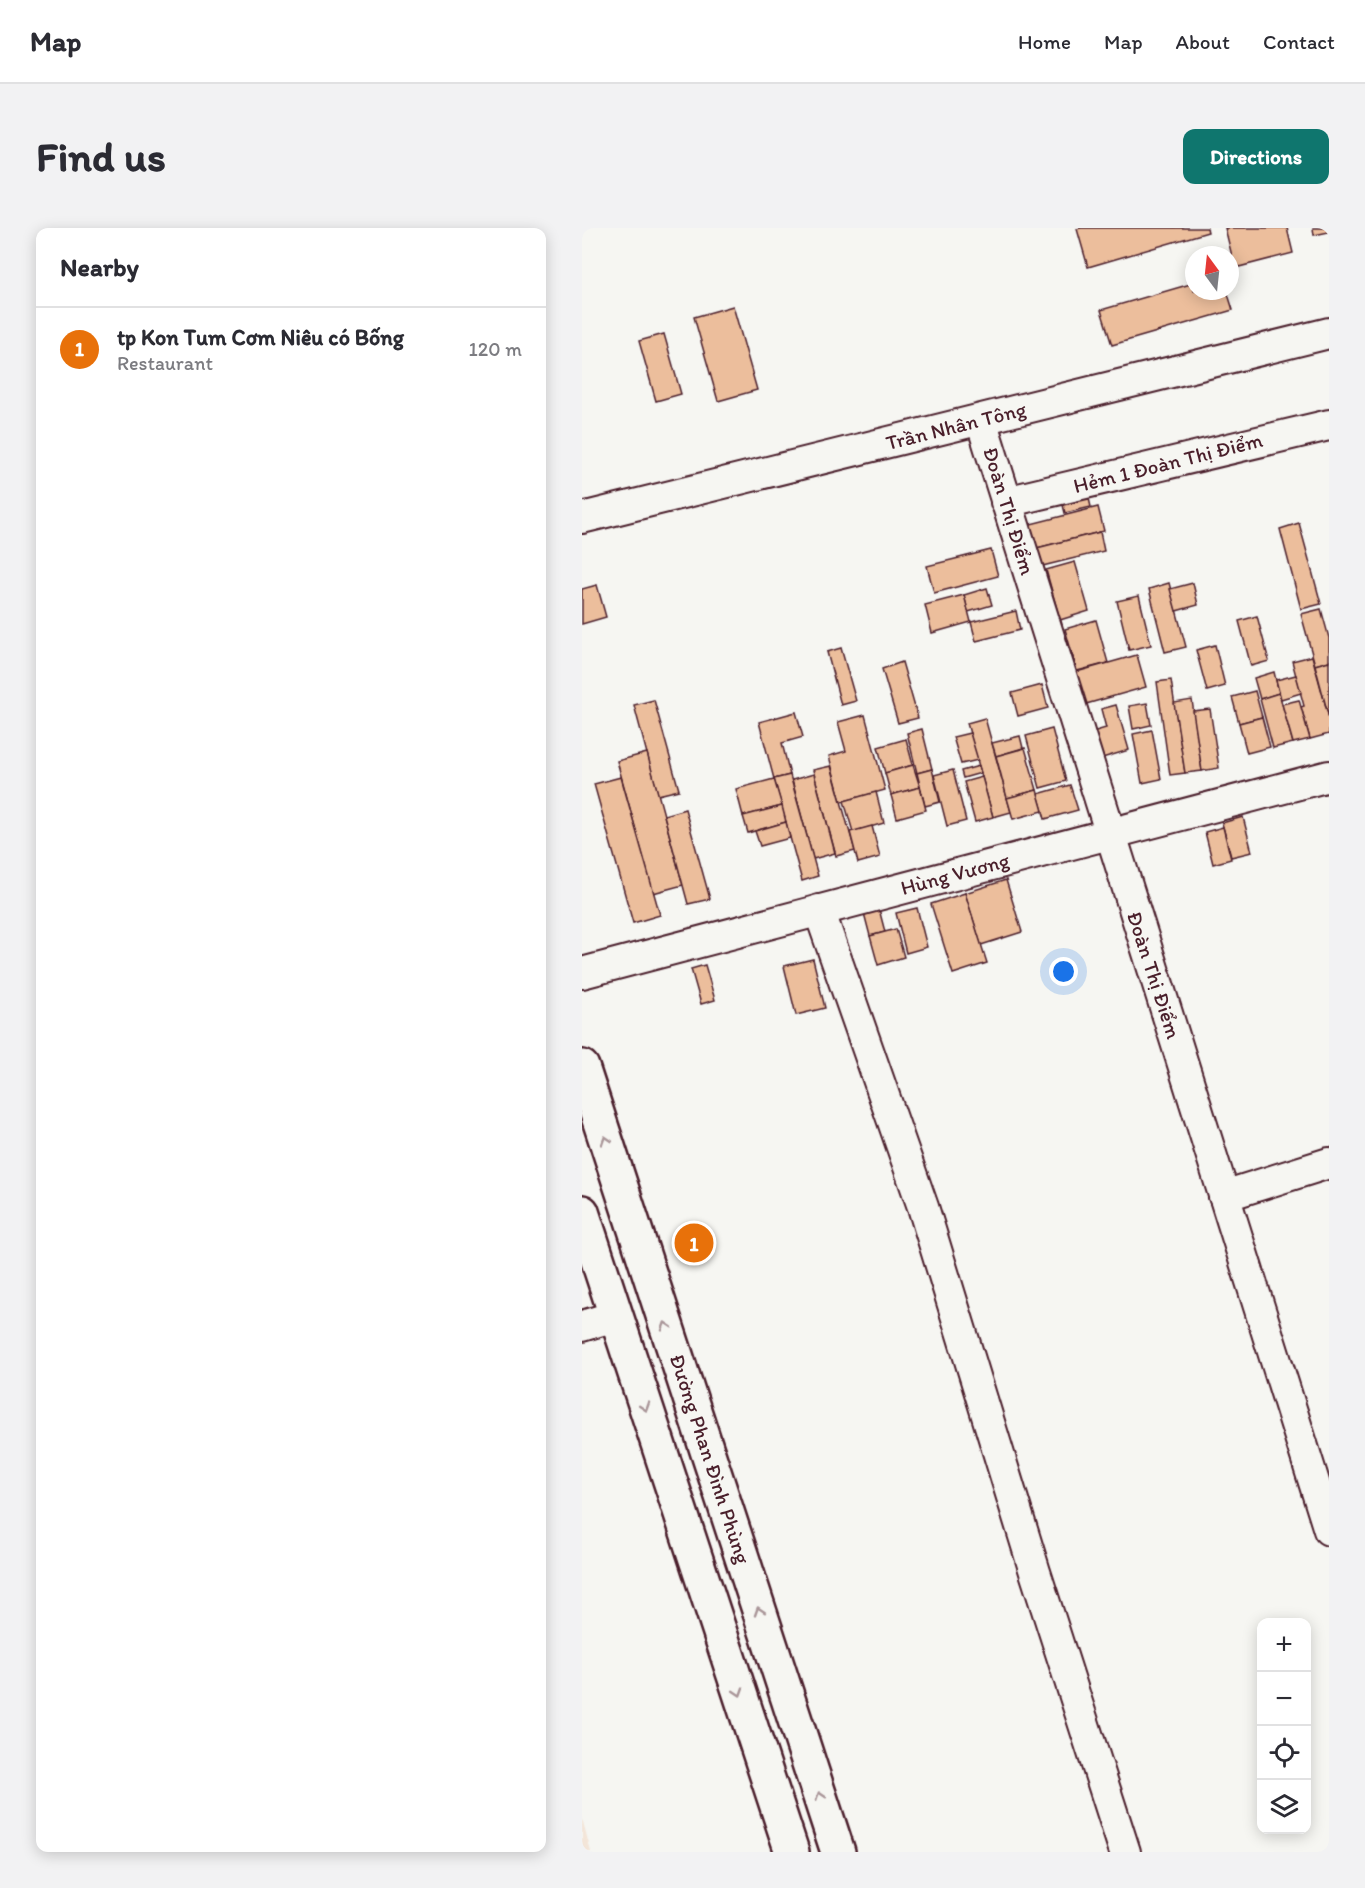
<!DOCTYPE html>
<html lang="en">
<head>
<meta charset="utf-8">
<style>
	body { margin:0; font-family:Itim,sans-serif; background:#f2f2f3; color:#2b2b33 }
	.controls { position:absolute; right:18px; bottom:18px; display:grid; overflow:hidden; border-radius:12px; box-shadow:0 3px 15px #0003 }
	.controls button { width:54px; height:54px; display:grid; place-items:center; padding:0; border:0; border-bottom:2px solid #e1e1e2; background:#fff; color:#2b2b33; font:30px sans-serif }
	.compass { position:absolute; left:603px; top:18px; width:54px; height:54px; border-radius:50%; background:#fff; box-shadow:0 3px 15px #0003; rotate:345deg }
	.you { position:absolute; left:482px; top:744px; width:21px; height:21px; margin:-15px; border:4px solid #fff; border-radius:50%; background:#1a73e8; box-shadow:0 0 0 9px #1a73e833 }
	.badge { display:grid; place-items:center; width:39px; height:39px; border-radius:50%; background:#0f766e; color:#fff; font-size:20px; font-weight:700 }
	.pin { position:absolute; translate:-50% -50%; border:3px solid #fff; box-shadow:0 2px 6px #0006 }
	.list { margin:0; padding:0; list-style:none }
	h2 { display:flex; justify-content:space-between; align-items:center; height:78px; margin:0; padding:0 24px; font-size:26px }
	h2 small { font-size:20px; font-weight:400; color:#7c7c81 }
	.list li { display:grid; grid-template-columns:39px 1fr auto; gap:18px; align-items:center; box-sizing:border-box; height:84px; padding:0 24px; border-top:2px solid #e1e1e2 }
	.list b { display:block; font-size:22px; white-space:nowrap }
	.list p { margin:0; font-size:20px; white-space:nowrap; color:#7c7c81 }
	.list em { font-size:20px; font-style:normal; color:#7c7c81 }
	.icon { flex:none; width:33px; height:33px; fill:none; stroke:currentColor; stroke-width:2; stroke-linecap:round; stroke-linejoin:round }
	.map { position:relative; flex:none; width:747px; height:1624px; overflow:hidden; border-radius:12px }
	header { display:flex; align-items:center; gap:36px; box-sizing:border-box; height:84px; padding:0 30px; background:#fff; border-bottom:2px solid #e1e1e2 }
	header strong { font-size:28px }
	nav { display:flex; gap:33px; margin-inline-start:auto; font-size:21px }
	.intro { display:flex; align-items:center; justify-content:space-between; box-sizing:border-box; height:144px; padding:0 36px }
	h1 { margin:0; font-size:42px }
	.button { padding:15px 27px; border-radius:12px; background:#0f766e; color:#fff; font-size:21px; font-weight:700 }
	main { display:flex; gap:36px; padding:0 36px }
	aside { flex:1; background:#fff; border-radius:12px; box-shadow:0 3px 15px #0003 }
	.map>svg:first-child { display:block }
</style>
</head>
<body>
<header>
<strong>Map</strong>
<nav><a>Home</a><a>Map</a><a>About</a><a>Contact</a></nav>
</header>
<div class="intro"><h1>Find us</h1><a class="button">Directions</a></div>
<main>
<aside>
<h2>Nearby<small></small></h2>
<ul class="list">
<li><span class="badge" style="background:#e8710a">1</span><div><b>tp Kon Tum Cơm Niêu có Bống</b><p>Restaurant</p></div><em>120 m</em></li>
</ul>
</aside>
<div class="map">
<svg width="747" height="1624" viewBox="0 0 747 1624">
	<rect width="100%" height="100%" fill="#f6f6f2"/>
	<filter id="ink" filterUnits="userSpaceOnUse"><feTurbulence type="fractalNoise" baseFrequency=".0167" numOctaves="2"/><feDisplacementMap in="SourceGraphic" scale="12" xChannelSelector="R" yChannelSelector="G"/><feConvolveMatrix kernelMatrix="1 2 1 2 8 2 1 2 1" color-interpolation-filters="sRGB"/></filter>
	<g filter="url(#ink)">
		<path fill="#f3e5d8" d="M0,1590L9,1624H0Z"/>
		<g fill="#ecbe9c" stroke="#4a1f2b" stroke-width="1.5">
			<path d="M499,0H625L626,4L506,39L495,1Z"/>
			<path d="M643,0H705L711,25L653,40Z"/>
			<path d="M731,0H747V4L732,7Z"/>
			<path d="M612,55V63H645L651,82L530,117L519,82Z"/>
			<path d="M151,78L175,162L136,173L112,89Z"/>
			<path d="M82,106L99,166L74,173L57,113Z"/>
			<path d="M504,258L509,279L483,285L478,265Z"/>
			<path d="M516,279L522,303L439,324L433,300Z"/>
			<path d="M717,295L739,376L719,381L698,301Z"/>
			<path d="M518,304L522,323L444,342L439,324Z"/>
			<path d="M409,322L416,348L352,365L345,338Z"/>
			<path d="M493,334L507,383L478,392L464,342Z"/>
			<path d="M587,355L604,419L583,424L567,361Z"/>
			<path d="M611,355L616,377L594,383L588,361Z"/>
			<path d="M15,357L24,389L0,396V361Z"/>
			<path d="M405,360L410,377L386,384L382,367Z"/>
			<path d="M382,367L389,394L350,405L343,377Z"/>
			<path d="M557,368L569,417L547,422L535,373Z"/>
			<path d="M739,381L747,410V433L733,437L719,386Z"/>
			<path d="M434,383L438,402L394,413L389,394Z"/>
			<path d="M675,388L687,433L669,438L657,393Z"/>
			<path d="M514,392L526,435L495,443L483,401Z"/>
			<path d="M633,417L643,458L625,463L614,422Z"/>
			<path d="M259,420L274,473L259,477L245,424Z"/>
			<path d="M555,427L564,459L483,482L473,450Z"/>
			<path d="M730,428L747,490V506L728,511L719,479L722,478L710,433Z"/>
			<path d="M747,433V490L733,437Z"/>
			<path d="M320,434L336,490L316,495L300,441Z"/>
			<path d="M692,444L697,465L678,471L672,450Z"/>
			<path d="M714,447L719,465L699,471L694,452Z"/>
			<path d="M589,452L603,545L588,547L575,454Z"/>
			<path d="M460,457L466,480L436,488L430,465Z"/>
			<path d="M673,463L680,489L657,495L650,469Z"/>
			<path d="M697,465L711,515L691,520L678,471Z"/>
			<path d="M72,472L97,562L76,567L52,477Z"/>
			<path d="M610,472L620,543L603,545L592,475Z"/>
			<path d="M717,472L728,511L711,515L700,476Z"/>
			<path d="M565,475L569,497L551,501L547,478Z"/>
			<path d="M534,477L547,522L500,536L493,509L524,500L519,481Z"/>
			<path d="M628,481L637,540L620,543L611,483Z"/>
			<path d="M214,484L221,509L200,515L208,547L192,551L177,494Z"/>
			<path d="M283,487L303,562L259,574L247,528L264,523L256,494Z"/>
			<path d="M680,489L688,519L665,525L657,495Z"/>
			<path d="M403,490L429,584L411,589L385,495Z"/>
			<path d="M340,501L350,541L335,545L325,505Z"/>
			<path d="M470,501L484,553L458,560L444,508Z"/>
			<path d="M570,502L579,551L560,555L551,506Z"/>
			<path d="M388,505L396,532L379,536L371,509Z"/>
			<path d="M438,508L441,520L414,528L410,515Z"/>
			<path d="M324,511L331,537L303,545L296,519Z"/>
			<path d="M443,520L455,562L425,570L414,528Z"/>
			<path d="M65,525L101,657L71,665L35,533Z"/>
			<path d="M331,537L338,559L309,567L303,545Z"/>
			<path d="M249,538L273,623L254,628L231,542Z"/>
			<path d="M397,538L399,545L381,550L379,543Z"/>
			<path d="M350,541L358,574L343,578L335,545Z"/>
			<path d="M371,542L384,593L365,598L352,547Z"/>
			<path d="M232,546L253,625L231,631L210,552Z"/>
			<path d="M208,547L236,648L220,653L192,551Z"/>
			<path d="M39,549L78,687L51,695L12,556Z"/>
			<path d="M400,549L411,589L393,594L382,554Z"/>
			<path d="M192,551L200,578L161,588L154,561Z"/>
			<path d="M488,557L496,582L463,591L456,566Z"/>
			<path d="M338,559L344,582L315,590L309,567Z"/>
			<path d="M455,562L461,583L431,591L425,570Z"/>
			<path d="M294,564L302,595L271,604L262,573Z"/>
			<path d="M200,578L204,594L166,605L161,588Z"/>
			<path d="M103,581L128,671L106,676L82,587Z"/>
			<path d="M661,589L670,624L649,629L640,595Z"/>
			<path d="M204,594L208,610L178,618L173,603Z"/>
			<path d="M290,598L298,629L276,635L268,604Z"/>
			<path d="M641,599L649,631L631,636L623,604Z"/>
			<path d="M424,652L440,704L399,717L383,665Z"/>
			<path d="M383,665L405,735L371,746L349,676Z"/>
			<path d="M335,680L345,719L324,725L314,685Z"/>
			<path d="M297,681L303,704L288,708L282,685Z"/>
			<path d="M314,701L322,729L296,737L288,708Z"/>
			<path d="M231,731L243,780L214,787L202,738Z"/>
			<path d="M123,737L133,772L119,776L109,741Z"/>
		</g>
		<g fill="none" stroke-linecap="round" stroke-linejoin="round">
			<defs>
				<g id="minor">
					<path d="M399,192L747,1302"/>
					<path d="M424,274L747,197"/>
					<path d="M0,290L747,105"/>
					<path d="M237,682L341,979L453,1344L543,1624"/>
					<path d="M0,745L747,548"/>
					<path d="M642,968L747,935"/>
					<path d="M0,1098L33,1088"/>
				</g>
				<g id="major">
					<path d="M0,839L256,1624"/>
					<path d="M0,984L210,1624"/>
				</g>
			</defs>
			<use href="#minor" stroke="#4a1f2b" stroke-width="34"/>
			<use href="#major" stroke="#4a1f2b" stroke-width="38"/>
			<use href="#minor" stroke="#f6f6f2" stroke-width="30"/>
			<use href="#major" stroke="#f6f6f2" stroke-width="33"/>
		</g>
		<defs><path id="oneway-chevron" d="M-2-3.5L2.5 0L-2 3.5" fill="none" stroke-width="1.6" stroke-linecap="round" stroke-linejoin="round" transform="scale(1.5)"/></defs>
		<g stroke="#a99598">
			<use href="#oneway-chevron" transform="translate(24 912) rotate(-108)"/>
			<use href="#oneway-chevron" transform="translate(84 1098) rotate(-108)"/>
			<use href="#oneway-chevron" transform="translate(63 1179) rotate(72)"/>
			<use href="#oneway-chevron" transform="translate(177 1383) rotate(-108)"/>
			<use href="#oneway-chevron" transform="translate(157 1464) rotate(72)"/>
			<use href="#oneway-chevron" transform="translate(238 1568) rotate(-108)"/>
		</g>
	</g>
	<g text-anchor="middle" stroke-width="4.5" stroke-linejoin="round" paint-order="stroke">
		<g font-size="21" fill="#4a1f2b" stroke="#f6f6f2">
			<text transform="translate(374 198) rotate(-14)" y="7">Trần Nhân Tông</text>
			<text transform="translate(586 235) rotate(-14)" y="7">Hẻm 1 Đoàn Thị Điểm</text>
			<text transform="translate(427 283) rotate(73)" y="7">Đoàn Thị Điểm</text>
			<text transform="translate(373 646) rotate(-15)" y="7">Hùng Vương</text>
			<text transform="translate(572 747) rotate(72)" y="7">Đoàn Thị Điểm</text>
			<text transform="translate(128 1231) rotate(72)" y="7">Đường Phan Đình Phùng</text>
		</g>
	</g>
</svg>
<div class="controls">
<button>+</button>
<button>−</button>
<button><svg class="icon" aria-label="locate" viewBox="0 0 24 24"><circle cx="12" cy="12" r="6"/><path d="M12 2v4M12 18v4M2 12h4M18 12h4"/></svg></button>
<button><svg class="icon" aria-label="layers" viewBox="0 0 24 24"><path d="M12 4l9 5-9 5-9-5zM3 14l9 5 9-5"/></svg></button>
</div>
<svg class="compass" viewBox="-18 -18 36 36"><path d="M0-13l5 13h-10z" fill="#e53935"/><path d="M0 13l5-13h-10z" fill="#7c7c81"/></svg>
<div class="you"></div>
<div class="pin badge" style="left:112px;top:1015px;background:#e8710a">1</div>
</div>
</main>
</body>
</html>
